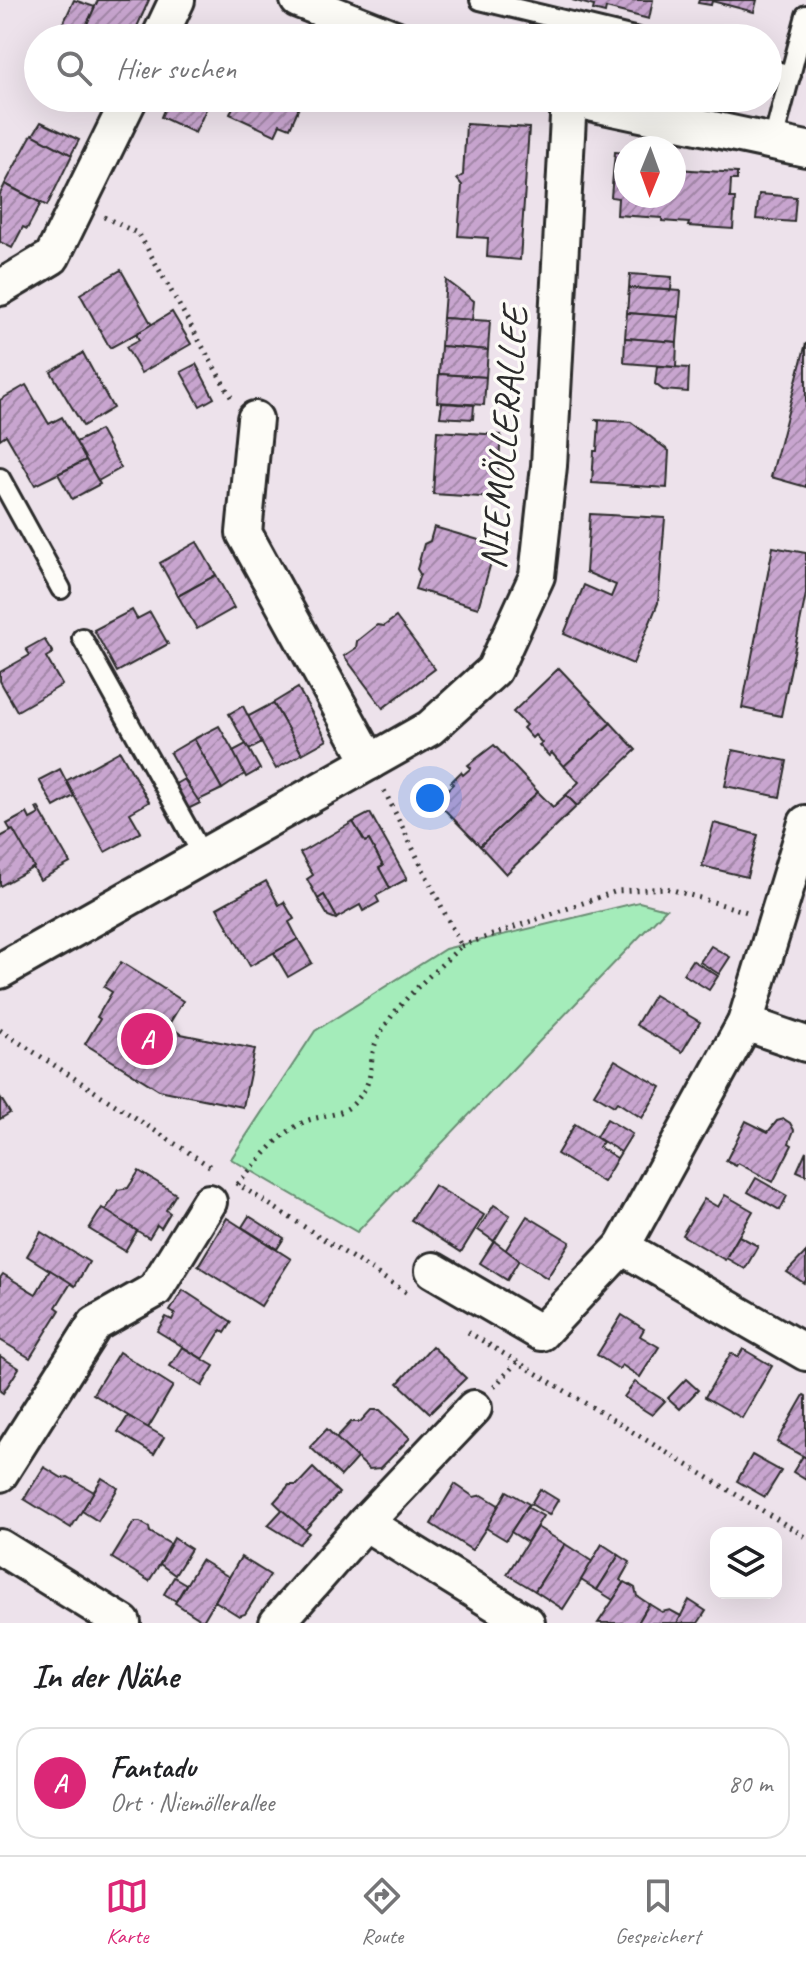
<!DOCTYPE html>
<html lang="de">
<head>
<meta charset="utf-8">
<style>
	body { margin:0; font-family:Caveat,sans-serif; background:#f6f6f6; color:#202124 }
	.controls { position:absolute; right:24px; bottom:24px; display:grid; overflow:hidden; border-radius:16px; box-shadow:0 8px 32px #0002 }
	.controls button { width:72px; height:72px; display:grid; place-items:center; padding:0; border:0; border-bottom:2px solid #e0e0e0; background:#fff; color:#202124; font:40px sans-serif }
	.compass { position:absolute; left:614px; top:136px; width:72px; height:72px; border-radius:50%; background:#fff; box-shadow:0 8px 32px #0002; rotate:181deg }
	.you { position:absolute; left:430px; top:798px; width:28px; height:28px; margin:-20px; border:6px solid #fff; border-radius:50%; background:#1a73e8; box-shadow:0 0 0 12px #1a73e833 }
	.badge { display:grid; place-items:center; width:52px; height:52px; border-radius:50%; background:#db2777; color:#fff; font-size:26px; font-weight:700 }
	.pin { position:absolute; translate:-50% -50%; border:4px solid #fff; box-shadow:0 2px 8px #0006 }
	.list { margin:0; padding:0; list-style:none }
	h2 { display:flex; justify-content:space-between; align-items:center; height:104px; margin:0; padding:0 32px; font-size:34px }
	h2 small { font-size:26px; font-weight:400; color:#757577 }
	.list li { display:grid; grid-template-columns:52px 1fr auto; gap:24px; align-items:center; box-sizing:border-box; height:112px; margin:0 16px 16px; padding:0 16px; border:2px solid #e0e0e0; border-radius:24px }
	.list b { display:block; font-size:30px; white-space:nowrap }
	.list p { margin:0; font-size:26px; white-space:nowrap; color:#757577 }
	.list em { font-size:26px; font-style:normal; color:#757577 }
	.icon { flex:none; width:44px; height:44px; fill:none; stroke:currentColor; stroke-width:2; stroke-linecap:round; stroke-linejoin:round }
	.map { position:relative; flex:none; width:806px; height:1623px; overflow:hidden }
	.search { position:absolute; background:#fff; box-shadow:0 8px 32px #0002; left:24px; right:24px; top:24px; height:88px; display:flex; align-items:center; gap:20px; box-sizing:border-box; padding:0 28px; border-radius:44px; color:#757577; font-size:30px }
	.sheet { height:232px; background:#fff }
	nav { display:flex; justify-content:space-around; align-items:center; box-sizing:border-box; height:112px; border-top:2px solid #e0e0e0; background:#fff; font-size:22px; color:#757577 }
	nav a { display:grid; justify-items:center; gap:4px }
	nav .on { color:#db2777 }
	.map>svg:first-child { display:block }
</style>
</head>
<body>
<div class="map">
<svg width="806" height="1623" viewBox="0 0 806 1623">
	<defs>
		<pattern id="building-hatch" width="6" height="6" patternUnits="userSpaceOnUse" patternTransform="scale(2)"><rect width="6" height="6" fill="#c8a5cf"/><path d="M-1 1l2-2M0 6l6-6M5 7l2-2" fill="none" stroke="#a387a8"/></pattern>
	</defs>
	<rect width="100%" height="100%" fill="#ede2eb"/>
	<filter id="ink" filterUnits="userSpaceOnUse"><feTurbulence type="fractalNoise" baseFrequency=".0125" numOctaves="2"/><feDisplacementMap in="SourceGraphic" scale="16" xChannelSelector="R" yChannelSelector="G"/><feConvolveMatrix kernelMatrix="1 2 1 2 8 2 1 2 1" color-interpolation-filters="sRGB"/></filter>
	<g filter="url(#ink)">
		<path fill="#a4ecba" stroke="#688c72" stroke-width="2" d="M639,902L666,909L357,1232L231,1159L315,1031L445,949Z"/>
		<g fill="url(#building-hatch)" stroke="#2b2b2b" stroke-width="2">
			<path d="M74,0L95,7L83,33L63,24Z"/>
			<path d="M98,0H149L132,38H118L87,24Z"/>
			<path d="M572,0H653L649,19L606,8L605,13L593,10L594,6Z"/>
			<path d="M699,0H757L754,12L712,1L711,5L698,3Z"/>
			<path d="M98,29L118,38H94Z"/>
			<path d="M169,98H199L209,103L195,133L161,117Z"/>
			<path d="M237,98H303L290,128L280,124L275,135L230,114Z"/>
			<path d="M41,122L79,140L71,155L33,135Z"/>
			<path d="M466,124L529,128L520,260L487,257L488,238L458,236L462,185L457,179L463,175Z"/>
			<path d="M32,134L72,155L47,206L5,184Z"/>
			<path d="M615,152L626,153V196H674V163H677V169L737,173V180H731L730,198H735L733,229L688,226L689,223L662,221V218L617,215L618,198L611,197Z"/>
			<path d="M5,184L41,203L27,229L23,227L12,248L0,242V194Z"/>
			<path d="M759,194L796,197L794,222L756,219Z"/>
			<path d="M121,270L152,325L110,348L80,294Z"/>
			<path d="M630,274L672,277L671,290L629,288Z"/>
			<path d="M446,280L474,301L472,320L443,318Z"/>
			<path d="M629,288L681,291L679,317L627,313Z"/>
			<path d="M172,312L191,344L141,373L126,347L139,340L136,334Z"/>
			<path d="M627,313L679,317L677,342L625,338Z"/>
			<path d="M443,318L490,321L488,350L441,346Z"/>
			<path d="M625,338L677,342L676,367L626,363L624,361Z"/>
			<path d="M806,343V487L771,477Z"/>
			<path d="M441,346L488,350L486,377L439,374Z"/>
			<path d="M83,353L113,408L83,426L51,372Z"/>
			<path d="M196,364L214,398L200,406L181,372Z"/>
			<path d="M657,366L689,368L688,392L663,390L655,384Z"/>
			<path d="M439,374L486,377L484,405L437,402Z"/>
			<path d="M26,385L49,424L62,417L86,460L35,485L6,435L0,439V400Z"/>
			<path d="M442,403L474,405L473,419L440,417Z"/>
			<path d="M596,420L631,422L669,451L667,488L592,483L594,451H597L599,422Z"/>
			<path d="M100,430L121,468L98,481L76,442Z"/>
			<path d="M437,431L501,435L496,498L433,494Z"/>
			<path d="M86,460L100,484L72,499L58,474Z"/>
			<path d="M590,514L665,518L658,603L633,664L564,634L584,585L611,597L616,585L586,572Z"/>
			<path d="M434,527L496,545L478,608L415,589L420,574L417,569L424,544L430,541Z"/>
			<path d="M197,542L216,575L178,596L160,563Z"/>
			<path d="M773,547L806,553V594L781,716L742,708Z"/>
			<path d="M216,575L234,608L197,629L178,596Z"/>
			<path d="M132,610L137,619L150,612L168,644L117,672L94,630Z"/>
			<path d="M396,617L435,669L383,708L344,656L356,648L357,641L377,625L384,626Z"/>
			<path d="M44,639L53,653L46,657L62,685L17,711L0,681V672L30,655L26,649Z"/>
			<path d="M559,668L611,723L564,767L552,753L549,756L539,745L542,743L535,735L532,738L523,728L526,725L513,712Z"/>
			<path d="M298,688L327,740L302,754L273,703Z"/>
			<path d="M273,703L302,754L276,769L247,717Z"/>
			<path d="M243,706L262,743L249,750L229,714Z"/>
			<path d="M611,723L636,750L577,806L566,795L579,782L564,766Z"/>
			<path d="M219,726L246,773L222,789L194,739Z"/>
			<path d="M194,739L222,789L197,801L170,753Z"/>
			<path d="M246,744L260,769L246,777L233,751Z"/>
			<path d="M494,745L538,792L480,846L436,801L453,784L451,782L461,772L463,775L471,768L468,765Z"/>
			<path d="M733,750L787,761L780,797L725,786Z"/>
			<path d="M120,751L149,802L130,813L141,832L105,852L66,781Z"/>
			<path d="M60,769L74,796L54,807L39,780Z"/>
			<path d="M184,779L200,803L186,810L172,786Z"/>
			<path d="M538,792L553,807L566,795L577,806L506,874L480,846Z"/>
			<path d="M38,807L70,863L40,880L7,824L27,813L30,819L39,814L36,808Z"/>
			<path d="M370,813L407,879L390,888L379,868L383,866L369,840L365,842L353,822Z"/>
			<path d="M353,822L365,842L369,840L383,866L379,868L390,888L376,896L379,902L363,911L360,905L337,918L324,895L318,899L307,879L313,875L300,853Z"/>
			<path d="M714,823L758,835L747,877L702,866Z"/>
			<path d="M13,830L34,867L0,886V837Z"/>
			<path d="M266,881L279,905L284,902L294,919L289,922L298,939L250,966L217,908Z"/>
			<path d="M324,895L337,918L336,919L328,916L318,899Z"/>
			<path d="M298,939L312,963L288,977L274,953Z"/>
			<path d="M711,946L730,957L719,974L700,962Z"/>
			<path d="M692,960L718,976L709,990L683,974Z"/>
			<path d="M121,962L183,1001L168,1026L181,1034L255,1049L243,1107L159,1090L85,1044L100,1019L97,1017L112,992L104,987Z"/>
			<path d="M654,995L700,1022L682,1052L636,1025Z"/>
			<path d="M615,1060L661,1087L642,1118L617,1102L614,1106L594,1094Z"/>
			<path d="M0,1097L10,1113L0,1119Z"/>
			<path d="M607,1119L632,1134L621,1152L596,1137Z"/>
			<path d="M784,1119L790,1123L794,1130L789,1143L792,1145L773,1182L738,1163L736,1166L726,1161L746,1121L768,1132L777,1121Z"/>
			<path d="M575,1124L603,1142L599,1147L617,1158L621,1152L603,1182L557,1154Z"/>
			<path d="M806,1151V1175L797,1171Z"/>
			<path d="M139,1171L176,1194L166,1210L170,1213L161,1228L157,1225L149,1238L105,1211L118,1190L128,1188Z"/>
			<path d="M756,1178L787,1196L780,1210L748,1192Z"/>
			<path d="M434,1185L484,1215L461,1252L411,1220Z"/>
			<path d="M725,1195L753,1211L725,1260L682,1235L704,1199L718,1207Z"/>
			<path d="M494,1205L510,1215L494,1241L478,1230Z"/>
			<path d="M102,1208L137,1231L125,1251L89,1229Z"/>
			<path d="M249,1216L284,1238L277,1249L242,1227Z"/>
			<path d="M527,1216L570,1242L547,1278L505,1251Z"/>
			<path d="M227,1218L291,1259L261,1306L198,1266Z"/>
			<path d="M41,1232L89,1262L75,1286L27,1256Z"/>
			<path d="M739,1236L758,1246L745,1269L726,1258Z"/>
			<path d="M494,1241L519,1260L507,1280L480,1263Z"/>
			<path d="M806,1252V1280L804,1283L787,1272Z"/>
			<path d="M50,1270L71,1283L56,1307L60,1310L30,1358L0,1340V1278L3,1274L36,1294Z"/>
			<path d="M183,1290L232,1322L225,1333L221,1330L203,1359L157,1331L166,1317L172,1320L175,1314L170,1311Z"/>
			<path d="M622,1315L644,1329L640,1336L659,1347L640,1377L622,1365L619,1369L597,1355Z"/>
			<path d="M432,1346L466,1378L430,1413L398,1383Z"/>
			<path d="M182,1347L214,1366L202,1386L170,1366Z"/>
			<path d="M743,1349L772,1366L742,1418L705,1397L731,1353L738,1357Z"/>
			<path d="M119,1352L173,1386L148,1428L93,1394Z"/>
			<path d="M0,1356L19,1368L3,1393L0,1391Z"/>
			<path d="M686,1379L698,1390L680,1409L668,1398Z"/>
			<path d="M635,1382L665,1401L652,1415L624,1397Z"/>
			<path d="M804,1395L806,1396V1458L777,1442Z"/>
			<path d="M371,1410H380L410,1438L381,1468L369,1469L336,1438L351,1422H360Z"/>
			<path d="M128,1416L164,1437L154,1454L118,1432Z"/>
			<path d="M327,1429L357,1458L341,1476L310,1447Z"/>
			<path d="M752,1455L781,1471L765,1497L737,1481Z"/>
			<path d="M803,1456L806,1458V1480L793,1472Z"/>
			<path d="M44,1467L62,1478L68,1477L94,1492L71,1528L24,1499Z"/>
			<path d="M313,1468L339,1493L304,1531L274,1502L289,1485H297Z"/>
			<path d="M102,1478L118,1488L98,1521L82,1511Z"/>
			<path d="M455,1484L474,1497L482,1495L500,1506L472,1550L431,1524Z"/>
			<path d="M540,1489L558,1500L549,1515L531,1504Z"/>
			<path d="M507,1491L529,1504L506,1540L486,1528Z"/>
			<path d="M527,1507L543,1516L527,1542L511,1532Z"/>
			<path d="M282,1510L309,1533L299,1544L268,1525Z"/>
			<path d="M134,1522H140L149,1527L150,1532L172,1545L149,1581L112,1558Z"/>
			<path d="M537,1527L565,1544L535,1591L507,1574Z"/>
			<path d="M174,1538L191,1549L175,1575L160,1564Z"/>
			<path d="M565,1544L593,1562L563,1609L535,1591Z"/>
			<path d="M602,1544L619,1555L597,1590L581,1580Z"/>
			<path d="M619,1555L630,1562L620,1580L624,1583L613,1600L597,1590Z"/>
			<path d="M241,1557L270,1575L245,1614L239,1616L215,1601Z"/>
			<path d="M201,1560L229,1577L203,1621L175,1603Z"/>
			<path d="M174,1577L186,1584L176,1601L164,1594Z"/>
			<path d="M625,1582L635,1588L637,1596L649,1604L638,1623H598Z"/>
			<path d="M689,1600L706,1611L698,1623H677Z"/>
			<path d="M649,1604L662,1612L670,1610L681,1616L677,1623H638Z"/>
		</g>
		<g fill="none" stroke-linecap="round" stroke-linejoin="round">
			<defs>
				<g id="service">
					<path d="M480,0L638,38"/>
					<path d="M768,69L791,75"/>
					<path d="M773,141L806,15"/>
					<path d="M0,478L61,589"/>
					<path d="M82,638L203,856"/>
				</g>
				<g id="minor">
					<path d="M298,0L395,38"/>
					<path d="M159,38L177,0"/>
					<path d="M566,98L806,149"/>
					<path d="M0,288L52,257L130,98"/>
					<path d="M255,419L244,533L370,762"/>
					<path d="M0,971L430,728L494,670L537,576L549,466L569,99"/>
					<path d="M745,1023L806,1044"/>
					<path d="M622,1247L806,1353"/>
					<path d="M433,1270L541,1333L622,1247L745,1023L806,823"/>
					<path d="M0,1474L95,1324L155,1290L209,1202"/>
					<path d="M365,1523L527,1623"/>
					<path d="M0,1547L123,1623"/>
					<path d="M277,1623L365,1523L474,1408"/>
				</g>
			</defs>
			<use href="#service" stroke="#2b2b2b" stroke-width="24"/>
			<use href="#minor" stroke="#2b2b2b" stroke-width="40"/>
			<g stroke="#2b2b2b" stroke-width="5" stroke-dasharray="2 6" stroke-linecap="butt">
				<path d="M104,217L139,234L231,397"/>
				<path d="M461,946L617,891L666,888L747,912"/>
				<path d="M0,1030L214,1169"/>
				<path d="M236,1183L409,1294"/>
				<path d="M238,1184C257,1163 279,1133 306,1121C325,1114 342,1117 356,1101C378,1077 366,1061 378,1038C396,1002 433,974 461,946L383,788"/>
				<path d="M468,1332L806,1537"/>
				<path d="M494,1387L517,1362"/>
			</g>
			<use href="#service" stroke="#fdfcf7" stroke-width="18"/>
			<use href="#minor" stroke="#fdfcf7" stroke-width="34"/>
		</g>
	</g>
	<g text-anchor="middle" stroke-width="7" stroke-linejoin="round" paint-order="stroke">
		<g font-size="38" fill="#2b2b2b" stroke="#fdfcf7">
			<text transform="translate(503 438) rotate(-85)" y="13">NIEMÖLLERALLEE</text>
		</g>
	</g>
</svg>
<div class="controls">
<button><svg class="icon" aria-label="layers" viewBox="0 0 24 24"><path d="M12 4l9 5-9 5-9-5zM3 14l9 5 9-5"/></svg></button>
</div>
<svg class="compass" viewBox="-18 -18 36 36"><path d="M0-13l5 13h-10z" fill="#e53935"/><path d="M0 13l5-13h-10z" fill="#757577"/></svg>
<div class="you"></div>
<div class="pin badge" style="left:147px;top:1039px">A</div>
<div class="search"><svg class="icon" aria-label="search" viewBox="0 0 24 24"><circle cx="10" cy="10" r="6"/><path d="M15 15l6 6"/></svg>Hier suchen</div>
</div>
<section class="sheet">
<h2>In der Nähe<small></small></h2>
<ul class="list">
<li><span class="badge">A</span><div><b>Fantadu</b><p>Ort · Niemöllerallee</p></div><em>80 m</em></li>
</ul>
</section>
<nav>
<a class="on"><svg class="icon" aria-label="map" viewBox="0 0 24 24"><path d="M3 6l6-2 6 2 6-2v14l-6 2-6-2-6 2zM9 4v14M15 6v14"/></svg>Karte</a>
<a><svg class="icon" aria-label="directions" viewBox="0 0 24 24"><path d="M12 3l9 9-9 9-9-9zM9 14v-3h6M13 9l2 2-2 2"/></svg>Route</a>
<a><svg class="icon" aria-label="saved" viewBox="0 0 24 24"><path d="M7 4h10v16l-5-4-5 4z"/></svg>Gespeichert</a>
</nav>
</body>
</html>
